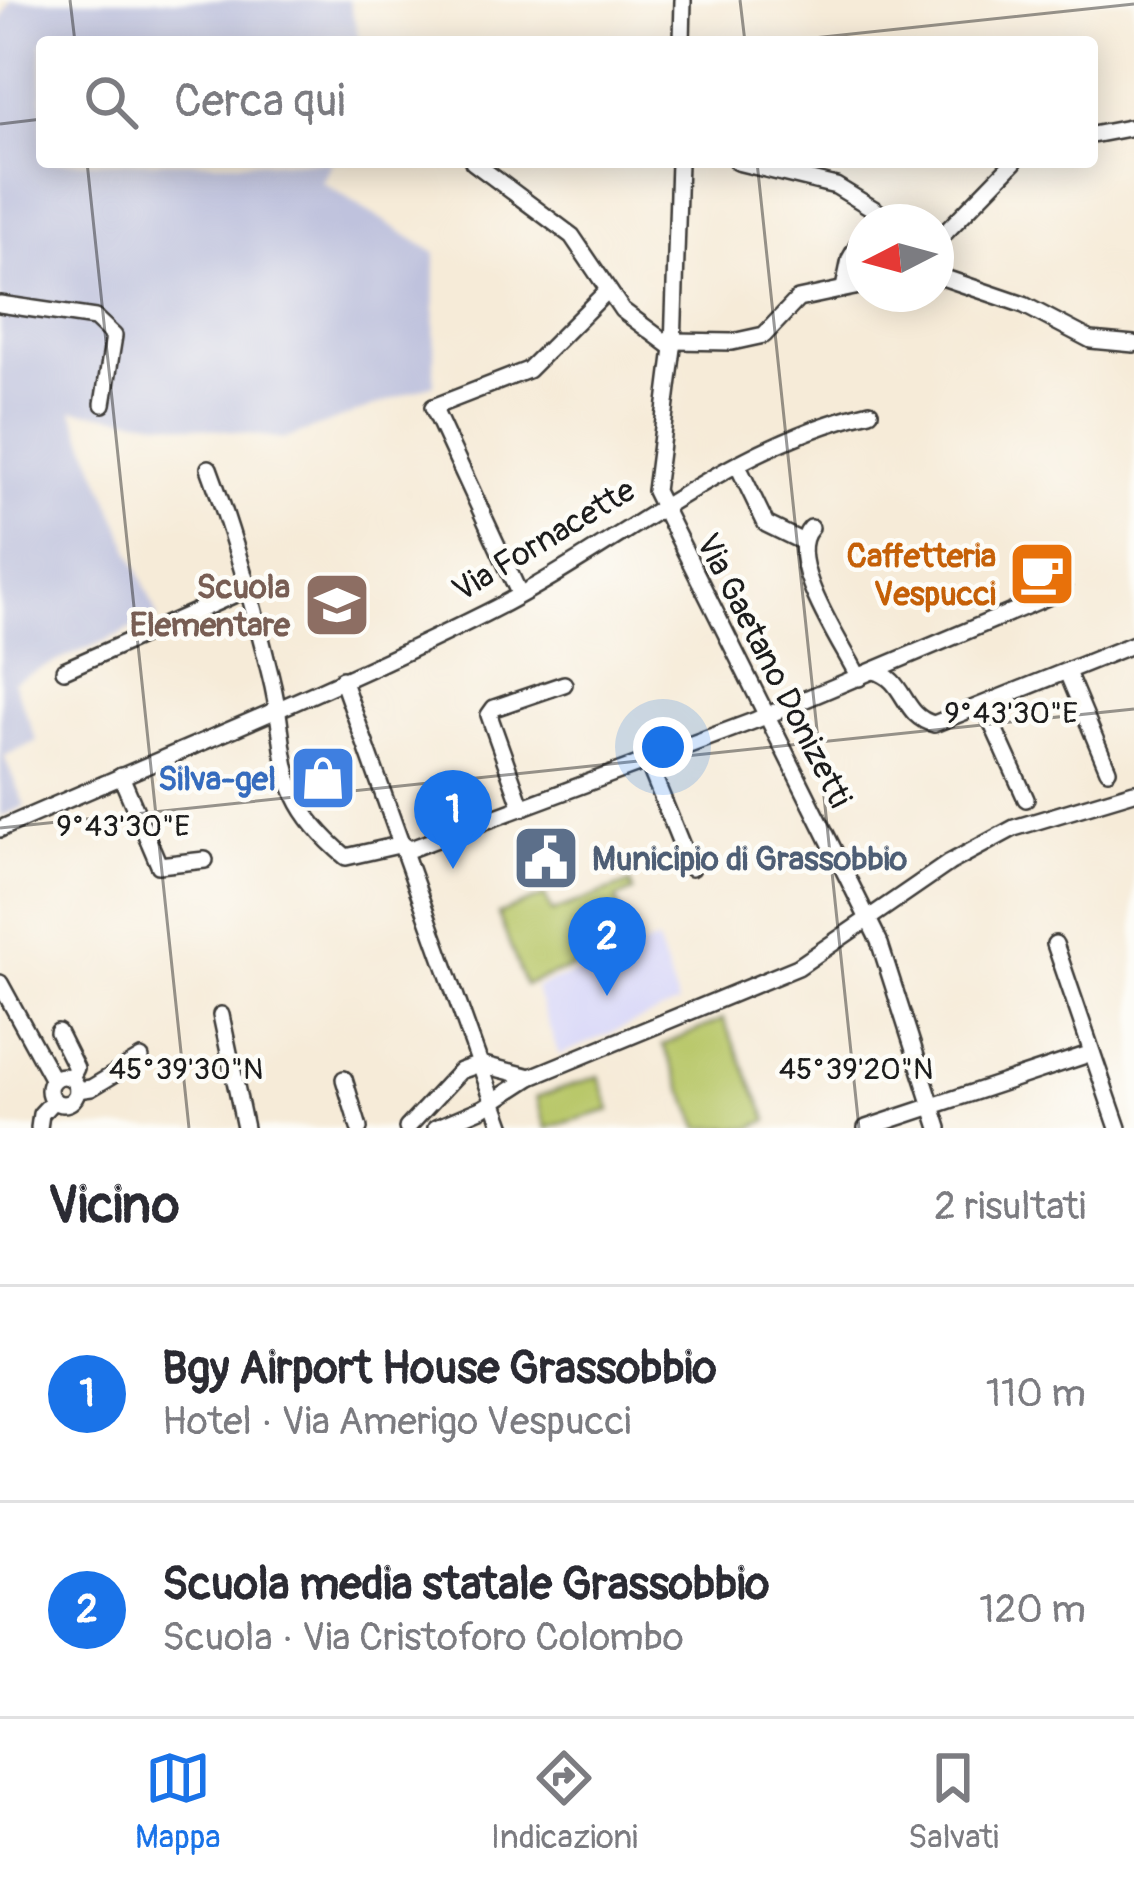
<!DOCTYPE html>
<html lang="it">
<head>
<meta charset="utf-8">
<style>
	body { margin:0; font-family:Pangolin,sans-serif; background:#f2f2f3; color:#2b2b33 }
	.compass { position:absolute; left:846px; top:204px; width:108px; height:108px; border-radius:50%; background:#fff; box-shadow:0 6px 30px #0003; rotate:264deg }
	.you { position:absolute; left:663px; top:747px; width:42px; height:42px; margin:-30px; border:9px solid #fff; border-radius:50%; background:#1a73e8; box-shadow:0 0 0 18px #1a73e833 }
	.badge { display:grid; place-items:center; width:78px; height:78px; border-radius:50%; background:#1a73e8; color:#fff; font-size:39px; font-weight:700 }
	.pin { position:absolute; translate:-50% -99px; filter:drop-shadow(0 3px 6px #0008) }
	.pin::after { content:''; position:absolute; top:63px; width:42px; height:36px; background:inherit; clip-path:polygon(0 0,100% 0,50% 100%) }
	.list { margin:0; padding:0; list-style:none }
	h2 { display:flex; justify-content:space-between; align-items:center; height:156px; margin:0; padding:0 48px; font-size:51px }
	h2 small { font-size:39px; font-weight:400; color:#7c7c81 }
	.list li { display:grid; grid-template-columns:78px 1fr auto; gap:36px; align-items:center; box-sizing:border-box; height:216px; padding:0 48px; border-top:3px solid #e1e1e2 }
	.list b { display:block; font-size:45px; white-space:nowrap }
	.list p { margin:0; font-size:39px; white-space:nowrap; color:#7c7c81 }
	.list em { font-size:39px; font-style:normal; color:#7c7c81 }
	.icon { flex:none; width:66px; height:66px; fill:none; stroke:currentColor; stroke-width:2; stroke-linecap:round; stroke-linejoin:round }
	.map { position:relative; flex:none; width:1134px; height:1128px; overflow:hidden }
	.search { position:absolute; background:#fff; box-shadow:0 6px 30px #0003; left:36px; right:36px; top:36px; height:132px; display:flex; align-items:center; gap:30px; box-sizing:border-box; padding:0 42px; border-radius:12px; color:#7c7c81; font-size:45px }
	.sheet { height:588px; background:#fff }
	nav { display:flex; justify-content:space-around; align-items:center; box-sizing:border-box; height:168px; border-top:3px solid #e1e1e2; background:#fff; font-size:33px; color:#7c7c81 }
	nav a { display:grid; justify-items:center; gap:6px }
	nav .on { color:#1a73e8 }
	.map>svg:first-child { display:block }
</style>
</head>
<body>
<div class="map">
<svg width="1134" height="1128" viewBox="0 0 1134 1128">
	<rect width="100%" height="100%" fill="#fdfcf7"/>
	<filter id="ink" filterUnits="userSpaceOnUse"><feTurbulence type="fractalNoise" baseFrequency=".00833" numOctaves="2"/><feDisplacementMap in="SourceGraphic" scale="24" xChannelSelector="R" yChannelSelector="G"/><feConvolveMatrix kernelMatrix="1 2 1 2 8 2 1 2 1" color-interpolation-filters="sRGB"/></filter>
	<filter id="wash" filterUnits="userSpaceOnUse"><feTurbulence type="fractalNoise" baseFrequency=".004" numOctaves="4" result="noise"/><feDisplacementMap in="SourceGraphic" scale="48" xChannelSelector="R" yChannelSelector="G"/><feGaussianBlur stdDeviation="2.7" result="paint"/><feColorMatrix in="noise" values="0 0 0 0 0 0 0 0 0 0 0 0 0 0 0 0 0 1.4 0 .05"/><feComposite in="paint" operator="in"/></filter>
	<g filter="url(#wash)">
		<rect width="100%" height="100%" fill="#f6ebd8"/>
		<path fill="#d8d7f8" d="M657,941L678,1004L559,1055L535,988Z"/>
		<path fill="#bfc2dd" d="M11,0H349L360,42H42V162H332L322,182L435,253L434,384L285,439L72,410L158,617L13,681L37,741L4,756L25,806L0,817V23Z"/>
		<g fill="#b9c86b" stroke="#6a7244" stroke-width="3">
			<path d="M630,883L633,892L616,899L633,945L525,985L498,914L545,896L552,912Z"/>
			<path d="M723,1019L768,1120L751,1128H700L663,1045Z"/>
			<path d="M599,1076L611,1110L546,1128L536,1097Z"/>
		</g>
	</g>
	<g filter="url(#ink)">
		<g fill="none" stroke-linecap="round" stroke-linejoin="round">
			<defs>
				<g id="minor">
					<path d="M682,42L683,0"/>
					<path d="M1092,135L1134,127"/>
					<path d="M473,162L572,236L622,310L673,348"/>
					<path d="M679,162L673,348L655,491L879,941L939,1128"/>
					<path d="M737,162L836,186L877,211L871,222"/>
					<path d="M936,242L1014,162"/>
					<path d="M936,275L1024,305L1091,340L1134,344"/>
					<path d="M844,288L850,259L864,234"/>
					<path d="M0,304L95,318L114,336L103,404"/>
					<path d="M673,341L732,342L764,335L798,299L864,285"/>
					<path d="M738,466L766,524L801,541"/>
					<path d="M209,468C234,535 253,604 270,674C292,758 269,792 346,857L403,844"/>
					<path d="M811,528C782,558 843,645 859,678"/>
					<path d="M519,593L433,407L528,370L608,290"/>
					<path d="M64,670L249,588"/>
					<path d="M874,671C906,679 902,717 934,724L1134,644"/>
					<path d="M1067,672L1108,770"/>
					<path d="M342,679L503,1128"/>
					<path d="M984,706L1026,799"/>
					<path d="M647,760L691,868"/>
					<path d="M121,776L159,865L205,860"/>
					<path d="M522,808L489,715L494,708L564,684"/>
					<path d="M0,829C161,758 326,693 484,614C613,550 727,446 870,412"/>
					<path d="M405,851L756,720L1064,590"/>
					<path d="M1055,944L1118,1128"/>
					<path d="M0,983L53,1080"/>
					<path d="M221,1015L245,1128"/>
					<path d="M58,1032L76,1068L71,1078"/>
					<path d="M480,1064L531,1077"/>
					<circle cx="63" cy="1090" r="14"/>
					<path d="M344,1079L359,1128"/>
					<path d="M77,1090L91,1088L141,1058"/>
					<path d="M39,1128L41,1114L54,1100"/>
					<path d="M407,1128L460,1071L480,1064"/>
					<path d="M436,1128L483,1108L531,1077L798,967L949,863L1014,828L1134,792"/>
					<path d="M866,1128L1092,1053"/>
				</g>
			</defs>
			<use href="#minor" stroke="#3d3b38" stroke-width="20"/>
			<use href="#minor" stroke="#fff" stroke-width="15"/>
		</g>
	</g>
	<path fill="none" stroke="#1c1c1c" stroke-width="3" stroke-opacity="0.45" d="M70,0L75,42M740,0L745,42M776,42L1134,4M0,124L42,119M87,162L189,1128M757,162L859,1128M0,828L1134,709"/>
	<defs>
		<symbol id="cafe-square" viewBox="-11 -11 22 22"><rect x="-9" y="-9" width="18" height="18" rx="4" fill="#e8710a" stroke="#fdfcf7"/><path d="M-5.5-4.5H6V0H3Q3 3.5 0 3.5H-2.5Q-5.5 3.5-5.5 0ZM3-3.2v2h1.7v-2ZM-6 4.5H4V6H-6Z" fill="#fff"/></symbol>
		<symbol id="school-square" viewBox="-11 -11 22 22"><rect x="-9" y="-9" width="18" height="18" rx="4" fill="#8d6e63" stroke="#fdfcf7"/><path d="M0-5L7-2L0 1L-7-2ZM-4 1L0 2.5L4 1V4Q0 6-4 4Z" fill="#fff"/></symbol>
		<symbol id="shop-square" viewBox="-11 -11 22 22"><rect x="-9" y="-9" width="18" height="18" rx="4" fill="#3f7fe0" stroke="#fdfcf7"/><path d="M-5-2.5h2.3a2.7 3.5 0 0 1 5.4 0H5L5.5 6h-11ZM-1.5-2.5h3a1.5 2.3 0 0 0-3 0Z" fill="#fff"/></symbol>
		<symbol id="civic-square" viewBox="-11 -11 22 22"><rect x="-9" y="-9" width="18" height="18" rx="4" fill="#5c6f8a" stroke="#fdfcf7"/><path d="M-.6-6.5H3V-4.5H.6V-3L4-1V1h2V6H-6V1h2V-1L-.6-3ZM-1.2 2.5V6h2.4V2.5Z" fill="#fff"/></symbol>
	</defs>
	<g fill-rule="evenodd">
		<use href="#cafe-square" x="1004" y="536" width="76" height="76"/>
		<use href="#school-square" x="299" y="567" width="76" height="76"/>
		<use href="#shop-square" x="285" y="740" width="76" height="76"/>
		<use href="#civic-square" x="508" y="820" width="76" height="76"/>
	</g>
	<g text-anchor="middle" stroke-width="9" stroke-linejoin="round" paint-order="stroke">
		<g font-size="33" fill="#1c1c1c" stroke="#fdfcf7">
			<text transform="translate(543 539) rotate(-31)" y="12">Via Fornacette</text>
			<text transform="translate(775 670) rotate(63)" y="12">Via Gaetano Donizetti</text>
		</g>
		<g font-size="33" font-weight="bold" fill="#c56008" stroke="#fdfcf7" text-anchor="end">
			<text x="996" y="567">Caffetteria<tspan x="996" dy="38">Vespucci</tspan></text>
		</g>
		<g font-size="33" font-weight="bold" fill="#785e54" stroke="#fdfcf7" text-anchor="end">
			<text x="290" y="598">Scuola<tspan x="290" dy="38">Elementare</tspan></text>
		</g>
		<g font-size="33" font-weight="bold" fill="#366cbe" stroke="#fdfcf7" text-anchor="end">
			<text x="276" y="790">Silva-gel</text>
		</g>
		<g font-size="33" font-weight="bold" fill="#4e5e75" stroke="#fdfcf7" text-anchor="start">
			<text x="592" y="870">Municipio di Grassobbio</text>
		</g>
	</g>
	<g font-size="30" text-anchor="middle" fill="#1c1c1c" stroke="#fdfcf7" stroke-width="9" stroke-linejoin="round" paint-order="stroke">
		<text x="1011" y="723">9°43'30"E</text>
		<text x="123" y="836">9°43'30"E</text>
		<text x="186" y="1079">45°39'30"N</text>
		<text x="856" y="1079">45°39'20"N</text>
	</g>
</svg>
<svg class="compass" viewBox="-18 -18 36 36"><path d="M0-13l5 13h-10z" fill="#e53935"/><path d="M0 13l5-13h-10z" fill="#7c7c81"/></svg>
<div class="you"></div>
<div class="pin badge" style="left:453px;top:869px">1</div>
<div class="pin badge" style="left:607px;top:996px">2</div>
<div class="search"><svg class="icon" aria-label="search" viewBox="0 0 24 24"><circle cx="10" cy="10" r="6"/><path d="M15 15l6 6"/></svg>Cerca qui</div>
</div>
<section class="sheet">
<h2>Vicino<small>2 risultati</small></h2>
<ul class="list">
<li><span class="badge">1</span><div><b>Bgy Airport House Grassobbio</b><p>Hotel · Via Amerigo Vespucci</p></div><em>110 m</em></li>
<li><span class="badge">2</span><div><b>Scuola media statale Grassobbio</b><p>Scuola · Via Cristoforo Colombo</p></div><em>120 m</em></li>
</ul>
</section>
<nav>
<a class="on"><svg class="icon" aria-label="map" viewBox="0 0 24 24"><path d="M3 6l6-2 6 2 6-2v14l-6 2-6-2-6 2zM9 4v14M15 6v14"/></svg>Mappa</a>
<a><svg class="icon" aria-label="directions" viewBox="0 0 24 24"><path d="M12 3l9 9-9 9-9-9zM9 14v-3h6M13 9l2 2-2 2"/></svg>Indicazioni</a>
<a><svg class="icon" aria-label="saved" viewBox="0 0 24 24"><path d="M7 4h10v16l-5-4-5 4z"/></svg>Salvati</a>
</nav>
</body>
</html>
